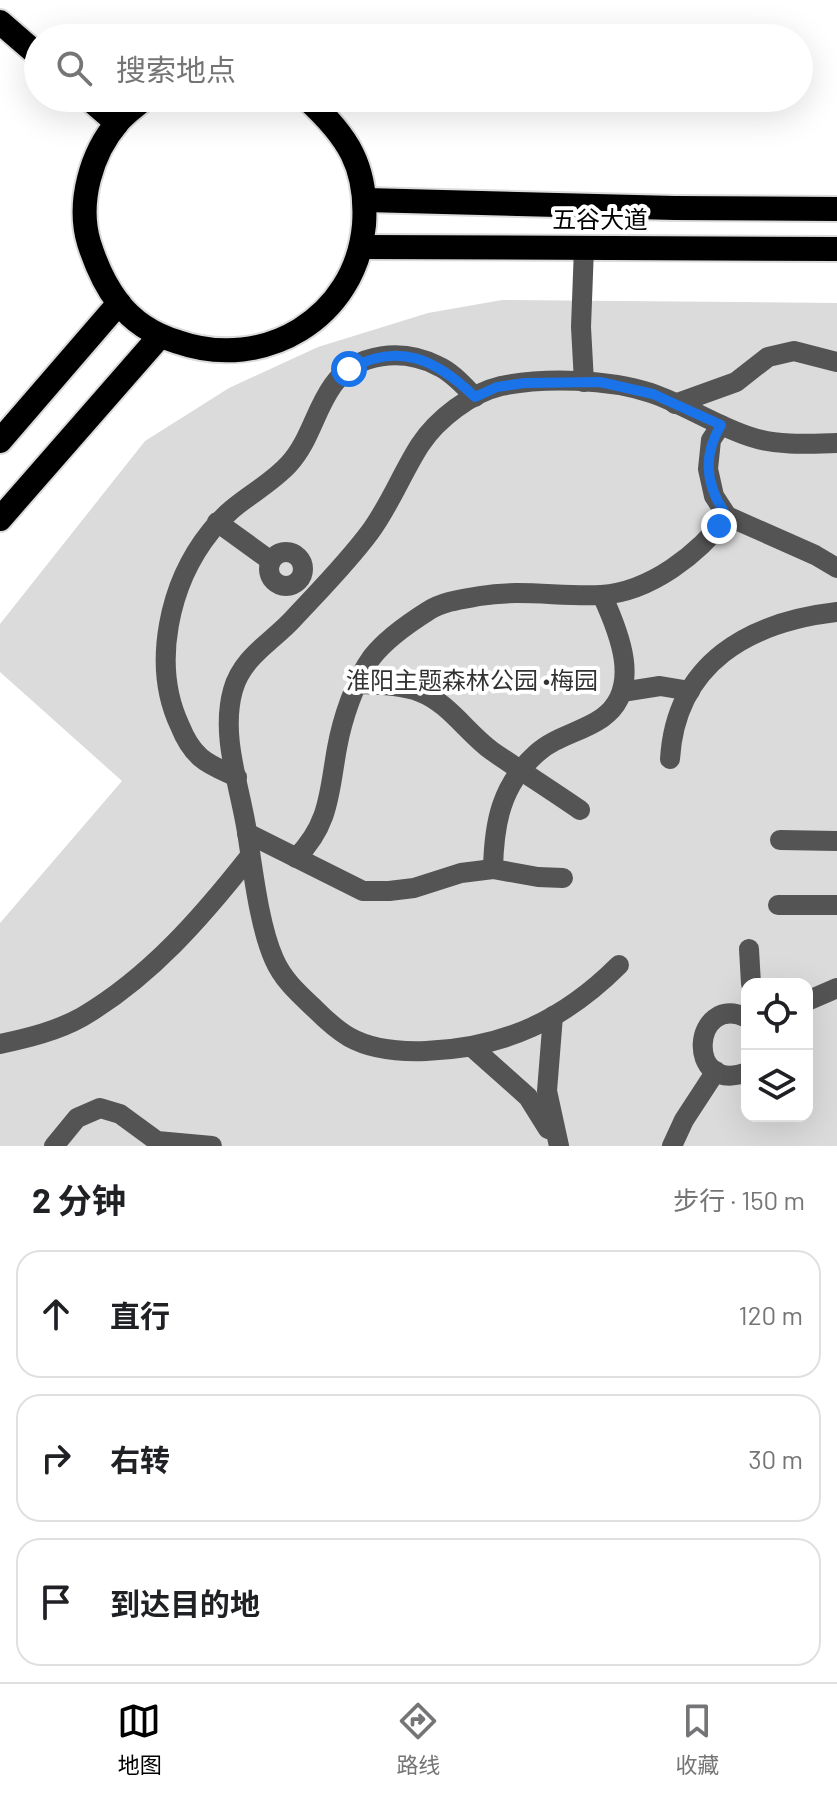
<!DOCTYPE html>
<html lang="zh">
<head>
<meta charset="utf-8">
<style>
	body { margin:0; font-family:Barlow,"Noto Sans SC",sans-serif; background:#f2f2f2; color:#202124 }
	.controls { position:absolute; right:24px; bottom:24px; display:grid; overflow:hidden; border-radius:16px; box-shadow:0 8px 32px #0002 }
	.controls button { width:72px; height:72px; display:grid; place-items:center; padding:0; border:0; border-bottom:2px solid #e0e0e0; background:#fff; color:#202124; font:40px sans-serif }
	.stop { position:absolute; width:24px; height:24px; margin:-18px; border:6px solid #1a73e8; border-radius:50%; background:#fff }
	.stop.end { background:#1a73e8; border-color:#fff; box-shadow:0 2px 8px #0008 }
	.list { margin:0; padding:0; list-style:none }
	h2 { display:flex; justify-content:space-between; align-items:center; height:104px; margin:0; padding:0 32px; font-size:34px }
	h2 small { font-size:26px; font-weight:400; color:#757577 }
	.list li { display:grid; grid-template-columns:52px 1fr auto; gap:24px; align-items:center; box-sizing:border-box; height:128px; margin:0 16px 16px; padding:0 16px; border:2px solid #e0e0e0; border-radius:24px }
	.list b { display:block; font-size:30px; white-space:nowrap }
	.list em { font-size:26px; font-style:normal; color:#757577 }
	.icon { flex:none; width:44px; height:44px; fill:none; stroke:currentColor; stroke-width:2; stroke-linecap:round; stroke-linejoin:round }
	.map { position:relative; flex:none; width:837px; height:1146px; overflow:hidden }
	.search { position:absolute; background:#fff; box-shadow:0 8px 32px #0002; left:24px; right:24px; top:24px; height:88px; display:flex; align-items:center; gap:20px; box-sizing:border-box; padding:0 28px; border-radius:44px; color:#757577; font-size:30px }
	.sheet { height:536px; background:#fff }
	nav { display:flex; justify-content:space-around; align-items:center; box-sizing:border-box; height:112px; border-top:2px solid #e0e0e0; background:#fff; font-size:22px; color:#757577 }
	nav a { display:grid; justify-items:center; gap:4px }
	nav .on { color:#000 }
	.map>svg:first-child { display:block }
</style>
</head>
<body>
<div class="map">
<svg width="837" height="1146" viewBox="0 0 837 1146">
	<rect width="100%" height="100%" fill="#fff"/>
	<path fill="#dbdbdb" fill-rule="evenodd" d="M502,300L837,303V1146H0V923L122,781L0,672V624L145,441L229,388L318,347L428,313ZM747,984H807V1116H747Z"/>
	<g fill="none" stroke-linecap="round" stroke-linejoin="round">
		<defs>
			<g id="highway">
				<path d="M0,22L38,55"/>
				<path d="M88,98L117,123"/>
				<path d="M145,98C136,106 125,113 118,122C91,153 77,203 89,243C96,265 104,284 118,302C133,322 155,335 178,342C264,372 356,318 364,225C368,167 348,136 306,98"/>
				<path d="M366,200L675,208L837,209"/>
				<path d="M362,247L837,249"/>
				<path d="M0,441L119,303"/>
				<path d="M0,519L160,336"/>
			</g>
		</defs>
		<use href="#highway" stroke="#dbdbdb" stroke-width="28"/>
		<g stroke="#545454" stroke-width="20">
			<path d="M584,248L581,327L584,382"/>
			<path d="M675,404L736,382L768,357L794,351L837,362"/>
			<path d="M721,425L711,440L708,469L714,496L727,516L815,555L837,568"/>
			<path d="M217,522L271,561"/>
			<circle cx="286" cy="569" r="17"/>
			<path d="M359,684C379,685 401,685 420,692C449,703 467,733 492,751C521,771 551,790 580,810"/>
			<path d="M622,692L660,686L690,691"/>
			<path d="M670,759C676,662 750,622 837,612"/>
			<path d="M237,777C224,771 210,766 200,757C191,749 184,736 180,726C151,665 169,583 211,531C235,500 265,490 289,464C310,441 315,410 333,385C357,352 403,348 438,366C452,372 464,386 475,397"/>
			<path d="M247,833L363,891H389L414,888L461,873L493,869L538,877L563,878"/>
			<path d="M780,840L837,841"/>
			<path d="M296,858C330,824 329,792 337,748C342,720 355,680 372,657C386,639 409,623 428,611C443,601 463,599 480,596C521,589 560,597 601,595C650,592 699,554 727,516"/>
			<path d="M493,869C494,823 501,785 537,753C556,736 582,732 602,718C643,689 619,632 602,595"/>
			<path d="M778,905H837"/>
			<path d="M749,949L751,984"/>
			<path d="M619,965C564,1020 504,1048 426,1051C400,1052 372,1050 349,1037C337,1030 325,1019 315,1009C299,994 283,980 274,959C259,925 253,870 247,832C240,786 220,736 233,690C242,657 272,642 293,619C319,591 347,563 370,532C390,505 402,473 420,445C437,419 471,393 501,386C545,377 608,379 651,393C686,405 716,426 751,437C778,446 808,444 837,443"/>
			<path d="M807,1001L837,988"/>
			<path d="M553,1016L547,1091L559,1146"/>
			<path d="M747,1018C692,991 684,1096 747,1072"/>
			<path d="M0,1044C28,1038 57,1031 82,1017C150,977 202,917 250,856"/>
			<path d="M473,1048L528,1097L548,1129"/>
			<path d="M54,1146L77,1118L100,1108L120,1114L157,1141L212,1146"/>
			<path d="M672,1146L684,1120L716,1071"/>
		</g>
		<use href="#highway" stroke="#000" stroke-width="24"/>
	</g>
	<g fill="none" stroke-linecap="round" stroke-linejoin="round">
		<path stroke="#1a73e8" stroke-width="10" d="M349,369C399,341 437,360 475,397L497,387L524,383L600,382L653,394L721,425C702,456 706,487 727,516L719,526"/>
	</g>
	<g text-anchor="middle" stroke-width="8" stroke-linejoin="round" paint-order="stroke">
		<g font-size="24" fill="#000" stroke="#fff">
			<text x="600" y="228">五谷大道</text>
		</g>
		<g font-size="24" fill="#323232" stroke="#fff">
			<text x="472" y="689">淮阳主题森林公园 •梅园</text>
		</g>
	</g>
</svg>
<div class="controls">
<button><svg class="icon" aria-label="locate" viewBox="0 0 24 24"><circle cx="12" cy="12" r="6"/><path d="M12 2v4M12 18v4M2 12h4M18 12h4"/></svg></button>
<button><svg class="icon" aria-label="layers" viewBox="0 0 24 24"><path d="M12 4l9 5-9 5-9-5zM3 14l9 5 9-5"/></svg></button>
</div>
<div class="stop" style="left:349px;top:369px"></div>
<div class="stop end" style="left:719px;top:526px"></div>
<div class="search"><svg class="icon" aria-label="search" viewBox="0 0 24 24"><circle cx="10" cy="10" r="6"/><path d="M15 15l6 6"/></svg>搜索地点</div>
</div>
<section class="sheet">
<h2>2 分钟<small>步行 · 150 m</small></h2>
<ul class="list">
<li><svg class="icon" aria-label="ahead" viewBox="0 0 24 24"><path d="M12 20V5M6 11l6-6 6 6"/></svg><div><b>直行</b></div><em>120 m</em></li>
<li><svg class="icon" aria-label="right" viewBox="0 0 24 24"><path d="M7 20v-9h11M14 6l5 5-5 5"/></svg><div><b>右转</b></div><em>30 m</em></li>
<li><svg class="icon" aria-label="arrive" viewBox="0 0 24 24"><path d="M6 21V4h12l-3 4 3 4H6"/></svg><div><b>到达目的地</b></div></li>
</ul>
</section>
<nav>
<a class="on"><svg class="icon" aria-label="map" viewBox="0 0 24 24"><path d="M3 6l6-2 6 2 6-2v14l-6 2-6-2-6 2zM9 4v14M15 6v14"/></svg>地图</a>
<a><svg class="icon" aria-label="directions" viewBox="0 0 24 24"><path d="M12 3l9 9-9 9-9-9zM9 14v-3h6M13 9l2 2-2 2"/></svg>路线</a>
<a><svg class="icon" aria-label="saved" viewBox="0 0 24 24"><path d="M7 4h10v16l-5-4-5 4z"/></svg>收藏</a>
</nav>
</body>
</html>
